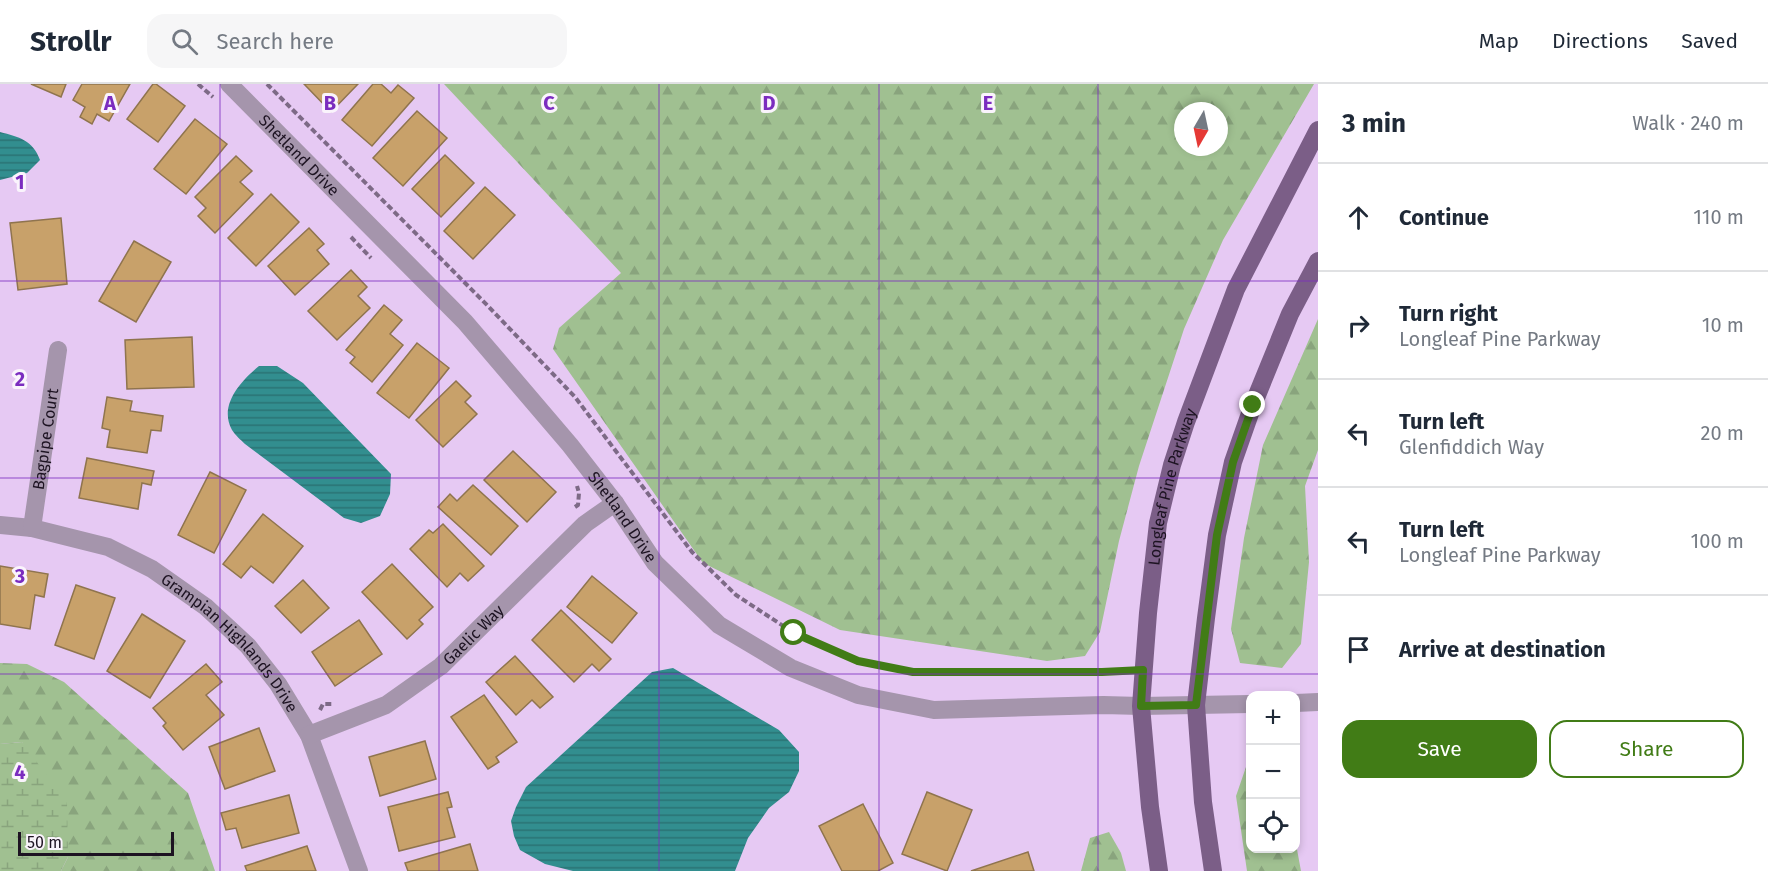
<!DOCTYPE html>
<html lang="en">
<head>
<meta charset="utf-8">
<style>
	body { margin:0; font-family:"Fira Sans",sans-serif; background:#f6f6f7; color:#1f2937 }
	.controls { position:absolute; right:18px; bottom:18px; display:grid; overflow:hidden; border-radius:12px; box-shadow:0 3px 9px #0003 }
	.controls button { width:54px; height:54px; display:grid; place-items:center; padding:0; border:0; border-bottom:2px solid #e0e1e3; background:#fff; color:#1f2937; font:30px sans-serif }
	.compass { position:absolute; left:1174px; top:18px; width:54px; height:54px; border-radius:50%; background:#fff; box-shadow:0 3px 9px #0003; rotate:189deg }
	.scale { position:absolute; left:18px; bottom:15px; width:156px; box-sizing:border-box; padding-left:6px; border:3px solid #1d1322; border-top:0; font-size:16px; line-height:21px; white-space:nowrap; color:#1d1322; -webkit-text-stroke:4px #faf4fc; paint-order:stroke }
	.stop { position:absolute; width:18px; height:18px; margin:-14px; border:4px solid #417c16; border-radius:50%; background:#fff }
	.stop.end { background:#417c16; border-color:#fff; box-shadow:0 2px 6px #0008 }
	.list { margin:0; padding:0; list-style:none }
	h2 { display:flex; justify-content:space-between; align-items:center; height:78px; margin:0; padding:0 24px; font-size:26px }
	h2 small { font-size:20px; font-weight:400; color:#747a83 }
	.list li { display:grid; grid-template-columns:39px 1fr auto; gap:18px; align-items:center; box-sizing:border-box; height:108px; padding:0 24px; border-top:2px solid #e0e1e3 }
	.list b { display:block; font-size:22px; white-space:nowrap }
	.list p { margin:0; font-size:20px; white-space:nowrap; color:#747a83 }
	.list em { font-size:20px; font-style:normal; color:#747a83 }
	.actions { display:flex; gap:12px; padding:18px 24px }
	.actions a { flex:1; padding:14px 0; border:2px solid #417c16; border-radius:18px; text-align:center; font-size:21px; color:#417c16 }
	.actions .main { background:#417c16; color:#fff }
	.icon { flex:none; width:33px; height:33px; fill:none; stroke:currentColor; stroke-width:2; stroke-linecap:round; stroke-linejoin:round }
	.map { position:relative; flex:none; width:1318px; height:787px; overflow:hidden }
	header { display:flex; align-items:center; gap:36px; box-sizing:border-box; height:84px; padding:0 30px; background:#fff; border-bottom:2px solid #e0e1e3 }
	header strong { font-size:28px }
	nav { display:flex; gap:33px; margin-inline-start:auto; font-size:21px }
	.search { width:420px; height:54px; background:#f6f6f7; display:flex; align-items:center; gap:15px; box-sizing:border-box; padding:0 21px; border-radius:18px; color:#747a83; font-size:22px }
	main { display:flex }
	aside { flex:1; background:#fff }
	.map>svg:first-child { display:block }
</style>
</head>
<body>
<header>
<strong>Strollr</strong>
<div class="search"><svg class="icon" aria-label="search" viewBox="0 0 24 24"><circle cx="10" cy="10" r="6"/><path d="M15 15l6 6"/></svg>Search here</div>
<nav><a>Map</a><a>Directions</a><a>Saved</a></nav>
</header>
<main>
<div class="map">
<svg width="1318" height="787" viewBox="0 0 1318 787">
	<defs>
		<pattern id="forest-firs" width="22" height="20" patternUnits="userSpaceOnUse" patternTransform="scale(1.5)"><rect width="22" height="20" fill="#a0c091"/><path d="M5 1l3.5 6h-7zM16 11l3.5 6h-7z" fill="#89a47d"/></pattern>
		<pattern id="wetland-marsh" width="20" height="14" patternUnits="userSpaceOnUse" patternTransform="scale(1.5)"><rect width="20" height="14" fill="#a0c091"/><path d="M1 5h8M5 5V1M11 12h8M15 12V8" fill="none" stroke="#89a47d"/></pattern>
		<pattern id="water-rules" width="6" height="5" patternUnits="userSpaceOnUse" patternTransform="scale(1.5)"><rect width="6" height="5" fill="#328e8f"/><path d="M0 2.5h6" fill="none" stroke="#2a7374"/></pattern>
	</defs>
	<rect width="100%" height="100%" fill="#e6c9f3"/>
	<g fill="url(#forest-firs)" fill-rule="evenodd">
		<path d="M444,0H1314L1223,156L1184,245L1139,382L1119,457L1100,548L1085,572L1047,577L840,546L703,479L553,265L559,244L621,189ZM1183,27H1219V63H1183Z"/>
		<path d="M1318,235V366L1305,402L1309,478L1301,560L1282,584L1240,579L1231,545L1244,454L1263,361Z"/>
		<path d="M0,579L27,580L64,598L188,709L215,787H61L68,773L22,658L0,660Z"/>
		<path d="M1250,678V764H1296V760L1301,787H1247L1236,712L1246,683Z"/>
		<path d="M1109,748L1121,769L1126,787H1081L1090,754Z"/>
	</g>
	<path fill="url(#wetland-marsh)" d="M22,658L67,719L68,773L61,787H0V660Z"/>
	<g fill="url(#water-rules)">
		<path d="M0,48C19,53 33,56 40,76L27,89L0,96Z"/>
		<path d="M259,282H277L303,299L391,390L390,410L380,432L361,439L344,434L245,360C241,356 235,351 232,346C218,321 242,296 259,282Z"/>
		<path d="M673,584L779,646L799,668V687L789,708L769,724L748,754L735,787H573L545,780L520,766L514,752L511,737L516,723L526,703L652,588Z"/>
	</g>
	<g fill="#c8a16a" stroke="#8f744e" stroke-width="1.5">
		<path d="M31,0H66L61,13Z"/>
		<path d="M82,0H130L109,37L97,30L92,40L80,33L85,23L73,16Z"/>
		<path d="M153,0H156L185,22L158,58L127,35Z"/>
		<path d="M304,0H358L331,28Z"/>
		<path d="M373,0H381L391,9L398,1L414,14L372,62L342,36Z"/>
		<path d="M417,27L447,54L403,102L373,74Z"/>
		<path d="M195,35L227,60L186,110L154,85Z"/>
		<path d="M445,71L474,99L441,133L412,105Z"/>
		<path d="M236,72L252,87L240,98L253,110L215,149L198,132L206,124L195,113Z"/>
		<path d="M485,103L515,131L473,175L444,147Z"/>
		<path d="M271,110L299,138L256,182L228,154Z"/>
		<path d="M61,134L67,200L18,206L10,139Z"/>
		<path d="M309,144L324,160L317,166L329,180L295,211L268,182Z"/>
		<path d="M134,157L171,178L136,238L99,217Z"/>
		<path d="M351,186L367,203L358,212L370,224L337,256L308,227Z"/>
		<path d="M384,221L402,236L390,250L403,261L372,298L350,279L355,273L346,266Z"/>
		<path d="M192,253L194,303L127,305L125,256Z"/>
		<path d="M417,259L449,284L409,334L377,309Z"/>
		<path d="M456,297L471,312L465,318L477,330L443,363L416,336Z"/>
		<path d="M107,313L132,317L130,327L163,332L161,347L151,346L147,369L107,363L110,346L102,344Z"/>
		<path d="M513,367L556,408L527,438L484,396Z"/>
		<path d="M87,374L154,387L151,401L142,399L138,425L79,414Z"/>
		<path d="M210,388L246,406L214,469L178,451Z"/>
		<path d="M473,401L518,442L491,471L438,423L450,410L457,417Z"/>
		<path d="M263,430L303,462L273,499L251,482L241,494L223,480Z"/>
		<path d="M443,440L484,482L468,497L460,489L447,503L410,465L429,446L433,449Z"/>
		<path d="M392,480L433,523L419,536L423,540L407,555L362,508Z"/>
		<path d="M0,482L48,490L44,513L35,511L30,545L0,540Z"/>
		<path d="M592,492L637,529L612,559L567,523Z"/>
		<path d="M303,496L329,524L301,549L275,522Z"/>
		<path d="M76,501L115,514L94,575L55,561Z"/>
		<path d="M561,526L611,575L599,587L592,580L574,598L532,556Z"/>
		<path d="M142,530L185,557L150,614L107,587Z"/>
		<path d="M359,536L382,570L335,602L312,568Z"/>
		<path d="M515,572L553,613L540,624L532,616L516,631L486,598Z"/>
		<path d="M206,580L222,598L206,611L224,631L183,666L163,642L166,639L153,624Z"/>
		<path d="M484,611L517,658L496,673L499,678L488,685L451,633Z"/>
		<path d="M259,644L275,687L225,705L209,663Z"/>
		<path d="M425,657L436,695L380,712L369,673Z"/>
		<path d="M448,708L452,723L447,724L455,753L399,767L388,723Z"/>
		<path d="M927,708L972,726L947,787L902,770Z"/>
		<path d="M289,711L299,749L242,764L236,744L226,746L221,729Z"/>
		<path d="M863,720L893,779L878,787H842L819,742Z"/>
		<path d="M470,760L478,787H408L405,779Z"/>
		<path d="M307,762L316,787H247L245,782Z"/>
		<path d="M1028,768L1034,787H971Z"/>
	</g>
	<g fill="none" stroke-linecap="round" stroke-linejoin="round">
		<g stroke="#7d6a86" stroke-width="4" stroke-dasharray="6 3" stroke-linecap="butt">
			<path d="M198,0L213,13"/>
			<path d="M267,0L488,222L575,313L692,468L736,511L794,549L858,577L913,588L1102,589L1124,587"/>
			<path d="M351,153L371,174"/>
			<path d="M575,423L578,421L579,409L577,402"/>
			<path d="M320,626L323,620H333"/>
		</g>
		<g stroke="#a595ac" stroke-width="18">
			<path id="s1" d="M229,0L465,238L570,361L615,419L655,479L719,541L791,584L858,611L934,626L1103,621L1141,622L1250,620"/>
			<path id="s2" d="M0,441L32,444L108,463L152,485L206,523L248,562L278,600L309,651L359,787"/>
			<path id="s3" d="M32,444L58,266"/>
			<path d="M1296,619L1318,618"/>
			<path id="s4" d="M309,651L386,621L441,582L585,440L615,419"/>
		</g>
		<g stroke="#7b5e87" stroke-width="18">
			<path id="s5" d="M1159,787L1150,723L1141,622L1148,529L1158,439L1172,381L1186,338L1236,205L1318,46"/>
			<path d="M1213,787L1203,718L1196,621L1206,534L1217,451L1233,378L1253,321L1290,230L1318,177"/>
		</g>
	</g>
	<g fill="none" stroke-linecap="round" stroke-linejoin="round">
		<path stroke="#417c16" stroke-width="8" d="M794,549L858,577L913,588H1102L1143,586L1141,622L1196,621L1217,451L1233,378L1253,321"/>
	</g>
	<path fill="none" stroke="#7b2cbf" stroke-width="1.5" stroke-opacity="0.55" d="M220,0V787M439,0V787M659,0V787M879,0V787M1098,0V787M0,197H1318M0,394H1318M0,590H1318"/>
	<g text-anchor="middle" stroke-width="6" stroke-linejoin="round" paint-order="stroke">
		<g font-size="16" fill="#1d1322" stroke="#faf4fc">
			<text dy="6" stroke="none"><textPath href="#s1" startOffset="100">Shetland Drive</textPath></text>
			<text dy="6" stroke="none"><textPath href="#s3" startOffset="90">Bagpipe Court</textPath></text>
			<text dy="6" stroke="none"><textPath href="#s5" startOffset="388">Longleaf Pine Parkway</textPath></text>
			<text dy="6" stroke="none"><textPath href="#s1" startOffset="586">Shetland Drive</textPath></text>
			<text dy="6" stroke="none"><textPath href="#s4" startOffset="195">Gaelic Way</textPath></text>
			<text dy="6" stroke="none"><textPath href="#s2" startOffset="268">Grampian Highlands Drive</textPath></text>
		</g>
	</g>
	<g font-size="20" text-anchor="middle" font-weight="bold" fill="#7b2cbf" stroke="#faf4fc" stroke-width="6" stroke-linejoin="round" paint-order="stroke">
		<text x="110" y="26">A</text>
		<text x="330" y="26">B</text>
		<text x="549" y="26">C</text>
		<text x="769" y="26">D</text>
		<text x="988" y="26">E</text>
		<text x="20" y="105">1</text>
		<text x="20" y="302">2</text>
		<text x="20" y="499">3</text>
		<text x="20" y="695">4</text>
	</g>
</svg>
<div class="controls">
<button>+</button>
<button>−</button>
<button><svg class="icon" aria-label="locate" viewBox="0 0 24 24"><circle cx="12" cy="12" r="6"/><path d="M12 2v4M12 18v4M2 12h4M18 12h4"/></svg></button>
</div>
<svg class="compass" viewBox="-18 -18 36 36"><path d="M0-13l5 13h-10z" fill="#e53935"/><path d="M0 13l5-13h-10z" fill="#747a83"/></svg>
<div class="scale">50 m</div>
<div class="stop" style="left:794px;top:549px"></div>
<div class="stop end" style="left:1253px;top:321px"></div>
</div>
<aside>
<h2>3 min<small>Walk · 240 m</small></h2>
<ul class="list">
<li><svg class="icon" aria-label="ahead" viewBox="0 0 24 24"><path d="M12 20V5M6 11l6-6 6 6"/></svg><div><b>Continue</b></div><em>110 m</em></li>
<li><svg class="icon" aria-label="right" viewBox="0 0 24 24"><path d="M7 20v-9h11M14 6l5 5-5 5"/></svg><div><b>Turn right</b><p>Longleaf Pine Parkway</p></div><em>10 m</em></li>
<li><svg class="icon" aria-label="left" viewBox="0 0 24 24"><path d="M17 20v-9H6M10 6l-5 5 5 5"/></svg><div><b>Turn left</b><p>Glenfiddich Way</p></div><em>20 m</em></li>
<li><svg class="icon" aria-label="left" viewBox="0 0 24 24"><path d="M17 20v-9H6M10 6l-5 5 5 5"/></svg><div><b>Turn left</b><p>Longleaf Pine Parkway</p></div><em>100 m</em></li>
<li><svg class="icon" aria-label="arrive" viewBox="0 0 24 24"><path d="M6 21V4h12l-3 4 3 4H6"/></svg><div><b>Arrive at destination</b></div></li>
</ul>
<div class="actions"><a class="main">Save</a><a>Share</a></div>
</aside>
</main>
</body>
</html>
